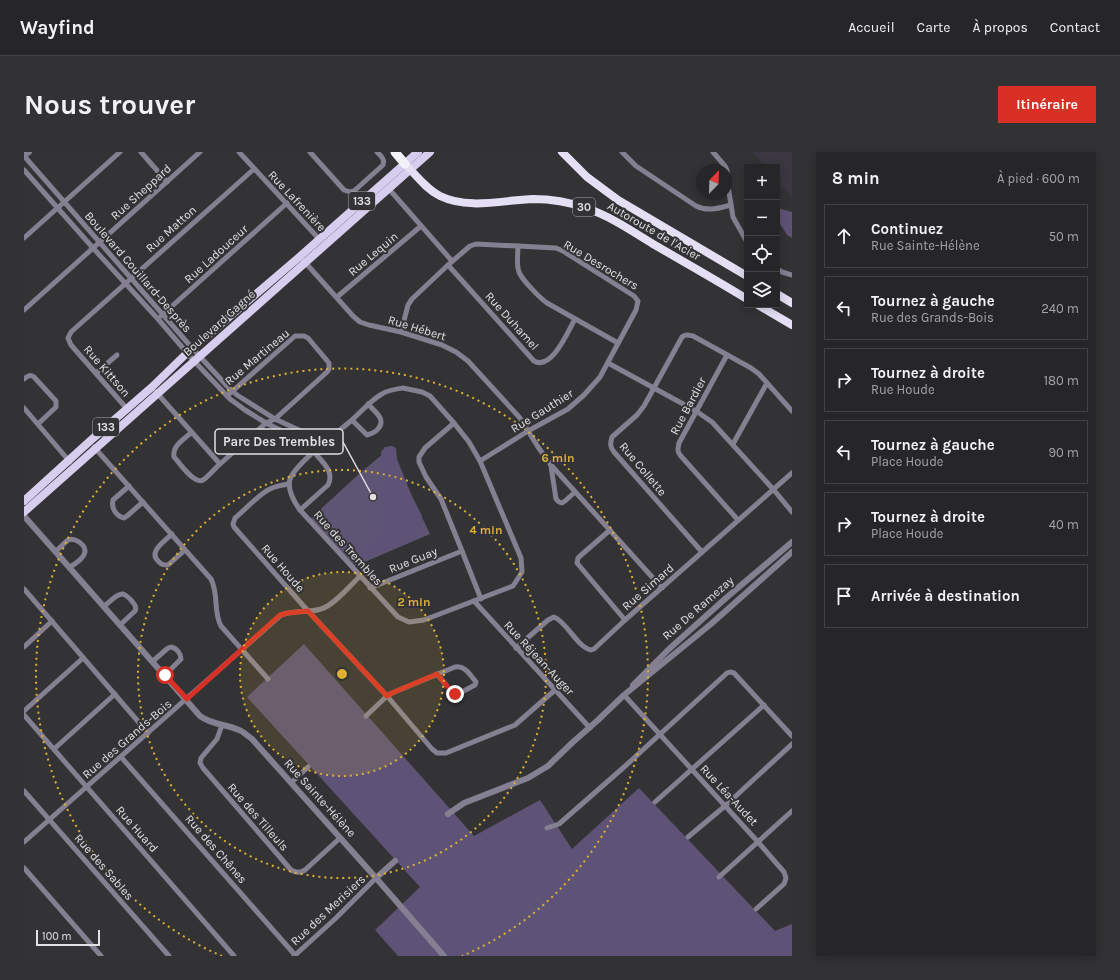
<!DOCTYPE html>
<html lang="fr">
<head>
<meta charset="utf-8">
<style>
	body { margin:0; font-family:Karla,sans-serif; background:#323234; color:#f1f3f6 }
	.controls { position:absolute; right:12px; top:12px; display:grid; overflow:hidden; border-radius:0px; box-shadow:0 2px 10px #0003 }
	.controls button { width:36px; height:36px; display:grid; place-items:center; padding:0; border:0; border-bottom:1px solid #424345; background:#262628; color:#f1f3f6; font:20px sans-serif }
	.compass { position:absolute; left:672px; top:12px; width:36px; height:36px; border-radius:50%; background:#262628; box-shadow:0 2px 10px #0003; rotate:23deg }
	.scale { position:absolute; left:12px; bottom:10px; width:64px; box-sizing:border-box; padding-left:4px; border:2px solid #e1e0e2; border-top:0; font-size:11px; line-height:14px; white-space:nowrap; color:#e1e0e2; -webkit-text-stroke:3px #333335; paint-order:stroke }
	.stop { position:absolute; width:12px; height:12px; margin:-9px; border:3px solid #d93025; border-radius:50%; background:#fff }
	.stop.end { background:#d93025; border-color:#fff; box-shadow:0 1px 4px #0008 }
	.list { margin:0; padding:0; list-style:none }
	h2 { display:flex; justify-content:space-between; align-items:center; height:52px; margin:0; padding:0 16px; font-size:17px }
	h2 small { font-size:13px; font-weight:400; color:#a4a5a8 }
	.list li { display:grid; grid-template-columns:26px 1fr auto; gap:12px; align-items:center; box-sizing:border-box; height:64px; margin:0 8px 8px; padding:0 8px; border:1px solid #424345; border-radius:0px }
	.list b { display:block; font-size:15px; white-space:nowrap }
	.list p { margin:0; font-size:13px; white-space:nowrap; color:#a4a5a8 }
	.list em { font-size:13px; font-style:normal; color:#a4a5a8 }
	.icon { flex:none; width:22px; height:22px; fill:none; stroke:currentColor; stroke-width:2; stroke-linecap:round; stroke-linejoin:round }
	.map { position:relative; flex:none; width:768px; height:804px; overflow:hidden; border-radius:0px }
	header { display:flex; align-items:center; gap:24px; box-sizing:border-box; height:56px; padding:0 20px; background:#262628; border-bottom:1px solid #424345 }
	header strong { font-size:19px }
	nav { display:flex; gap:22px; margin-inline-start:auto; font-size:14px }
	.intro { display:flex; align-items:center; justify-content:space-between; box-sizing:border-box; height:96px; padding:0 24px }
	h1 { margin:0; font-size:28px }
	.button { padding:10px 18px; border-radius:0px; background:#d93025; color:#fff; font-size:14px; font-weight:700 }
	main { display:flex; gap:24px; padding:0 24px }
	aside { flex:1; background:#262628; border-radius:0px; box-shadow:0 2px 10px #0003 }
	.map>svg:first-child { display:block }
</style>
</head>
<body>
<header>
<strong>Wayfind</strong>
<nav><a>Accueil</a><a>Carte</a><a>À propos</a><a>Contact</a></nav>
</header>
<div class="intro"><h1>Nous trouver</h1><a class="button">Itinéraire</a></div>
<main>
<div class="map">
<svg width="768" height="804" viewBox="0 0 768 804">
	<rect width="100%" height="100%" fill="#333335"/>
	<path fill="#3b3841" d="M728,0H768V46L753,29V15H741Z"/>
	<path fill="#5d5573" d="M365,297L406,382L329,415L285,368L336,321Z"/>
	<g fill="#5e5376">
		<path d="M753,56L768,60V86L763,83L753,67Z"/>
		<path d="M368,294L372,296L373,307L387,342L398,364V376L395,382L380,391L341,406L332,407L327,404L326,399L327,395L330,396L334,400L344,394L353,384L358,376L359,354L354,339L362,326V319L358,311L357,300L361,295Z"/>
		<path d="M280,492L450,684L516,648L548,697L615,636L751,779L768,772V804H374L351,778L396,735L223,545Z"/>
	</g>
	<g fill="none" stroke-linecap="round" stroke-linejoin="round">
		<g stroke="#848091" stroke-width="5">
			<path d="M117,0L143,30"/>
			<path d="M215,0L296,88"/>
			<path d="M286,0L320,38L326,40L330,39L359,13C361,7 357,4 353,0"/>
			<path d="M598,0L612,14L672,54C684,60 695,56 707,53"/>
			<path d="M689,0L701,14L703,18V28L709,65L723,90"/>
			<path d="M0,4L169,197L204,235L213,243L251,267L301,290"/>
			<path d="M0,18L69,96L134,167L170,209L206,247L221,258L242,271L294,297"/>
			<path d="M365,37L428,109"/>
			<path d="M0,86L96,0"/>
			<path d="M494,94C494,102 492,112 495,120C498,128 516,146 523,151L594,191"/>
			<path d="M279,108L329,164L336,170L345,173L377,180L418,193L432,200L444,209L496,266L514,295L527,313L638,436"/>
			<path d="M424,113L510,209C528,219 544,179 551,167"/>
			<path d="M753,117L758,120L768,123"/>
			<path d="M313,145L397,74"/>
			<path d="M0,158L176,0"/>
			<path d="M137,164L263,51"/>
			<path d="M377,180L384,153L388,147L424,113L446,94L452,92L532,96L539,99L610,144L614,149L612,158L576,225L560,243L544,257L504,279L456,309"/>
			<path d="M703,203L655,291C654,296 653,299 656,303L714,368"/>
			<path d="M584,211L672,259L688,270L749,337L768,360"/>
			<path d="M72,221L93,203"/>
			<path d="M0,227C4,224 6,222 10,225L32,249V255L14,272"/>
			<path d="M379,236L398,240L406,244L430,271L445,290L456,309L497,406L498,420L489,434L400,468L385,470L374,465L276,358C270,350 263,337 266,327C272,311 314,280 328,268C338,259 347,248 358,242C364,238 372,237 379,236Z"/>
			<path d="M132,240L196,312L242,271L251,267L303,220L305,217V211L284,186L280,184H271L203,244"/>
			<path d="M0,256L46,310"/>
			<path d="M104,258L47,193L44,186L47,180L230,17"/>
			<path d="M328,268L343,283C347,282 349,281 352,279C364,268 352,261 344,252"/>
			<path d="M430,271L401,296L395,305V310L402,325L417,347L438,399L457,447"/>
			<path d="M167,281C160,287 148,294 150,305C156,311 170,333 179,328C184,325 191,316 196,312"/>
			<path d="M709,292L743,231"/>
			<path d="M70,295L187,427C195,442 189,460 197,474L244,527"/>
			<path d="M527,314L532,347L535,350L538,351L541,349L551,340"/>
			<path d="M265,332C258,333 252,334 246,337C235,342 221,358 211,366L209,372L210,375L284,459L363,544L408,597L413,601H422L491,573L531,538"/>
			<path d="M105,334L89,348C87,356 92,364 100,366L103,364L119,350"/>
			<path d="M276,358L304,333C311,319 298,310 290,300"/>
			<path d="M586,378L556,404L554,406L553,411L601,468"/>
			<path d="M148,382C141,389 123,400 135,410C138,413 140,413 144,413L161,398"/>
			<path d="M32,399C36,396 40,391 44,388C50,385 61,392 61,399C61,405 51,412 46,415"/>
			<path d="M678,400L590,300C586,295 586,292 588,285L613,263L620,254L658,185C662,182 664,183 669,184L727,216L735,222L768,259"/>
			<path d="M346,436L438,399"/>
			<path d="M0,437L124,581"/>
			<path d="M450,449L566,576"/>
			<path d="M80,454C85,451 93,441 99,442C102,443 105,446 107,448C110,452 113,454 111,459L96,473"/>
			<path d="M0,495L28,469"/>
			<path d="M492,496L524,468L530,465C543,470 553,495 567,498L570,497L601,468L768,321"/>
			<path d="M129,509L144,496L147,495C153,496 157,502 157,507L141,523"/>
			<path d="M600,543L734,690L760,720L762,726L760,732L732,757"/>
			<path d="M0,559L59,506"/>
			<path d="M0,563L210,804"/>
			<path d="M342,564L363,544L368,541L431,515C441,513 446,523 452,530L451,533L434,542L428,540L413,522"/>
			<path d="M198,573L193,587L177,606L176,611L179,616L267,718C273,721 276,721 281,718L316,686"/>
			<path d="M30,597L91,542"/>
			<path d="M97,605L271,803"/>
			<path d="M267,631L284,615"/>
			<path d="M0,639L145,804"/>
			<path d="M631,650L740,553"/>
			<path d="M523,676L535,672L599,616L703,521L706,520L710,521L768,584"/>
			<path d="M664,685L701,654L768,592"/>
			<path d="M0,690L257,463C270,458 284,461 297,457C309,454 327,433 336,424"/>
			<path d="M0,716L77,804"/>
			<path d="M695,725L768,659"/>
			<path d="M270,804L312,766L352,726"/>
		</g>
		<g stroke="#848091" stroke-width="6">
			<path d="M0,4L5,0"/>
			<path d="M0,364L176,564C188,573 202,572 215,578C220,580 224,584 228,587L352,726L420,804"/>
			<path d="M609,533L645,497L702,446L768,390"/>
			<path d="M424,662L440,651L504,626L524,614L549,590L574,568L600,543L687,472L768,400"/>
			<path d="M352,726L371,709"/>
		</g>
		<g stroke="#d6cdef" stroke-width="8">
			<path d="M0,349L66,289L128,235L163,201L273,107L394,0"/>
			<path d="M0,360L406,0"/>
		</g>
		<g stroke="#e4dff4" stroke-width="8">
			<path d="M538,0L563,25L594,48L723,124"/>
			<path d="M381,12C392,23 402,37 416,44C445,58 479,48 509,47C527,47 545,50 562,56C586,64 608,79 629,92C660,110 692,128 723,147"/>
			<path d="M753,142L768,151"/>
			<path d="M734,153L768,173"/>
		</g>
		<path stroke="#f3f1f9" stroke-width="9" d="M371,0L381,12"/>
	</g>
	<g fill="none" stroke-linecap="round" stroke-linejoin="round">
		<path stroke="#d93025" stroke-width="5" d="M141,523L163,547L256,463L264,461L284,459L363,544L368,541L413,522L428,540L431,542"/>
	</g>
	<circle cx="318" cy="522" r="102" fill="#deb133" fill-opacity=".12"/>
	<g fill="none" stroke="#deb133" stroke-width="2" stroke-dasharray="2 4">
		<circle cx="318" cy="522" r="102"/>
		<circle cx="318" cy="522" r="204"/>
		<path d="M198 804A306 306 0 1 1 438 804"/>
	</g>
	<g text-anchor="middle" stroke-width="4" stroke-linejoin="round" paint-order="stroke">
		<g fill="#333335" stroke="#adacae" stroke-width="1">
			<rect x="325" y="40" width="26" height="18" rx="3"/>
			<rect x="549" y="46" width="22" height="18" rx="3"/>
			<rect x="69" y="266" width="26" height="18" rx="3"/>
		</g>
		<g font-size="11" font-weight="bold" fill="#e1e0e2">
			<text x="338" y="53">133</text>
			<text x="560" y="59">30</text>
			<text x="82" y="279">133</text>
		</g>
		<g font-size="12" fill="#e1e0e2" stroke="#333335">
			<text transform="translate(117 40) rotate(-42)" y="4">Rue Sheppard</text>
			<text transform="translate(273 49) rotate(47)" y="4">Rue Lafrenière</text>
			<text transform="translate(147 77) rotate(-42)" y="4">Rue Matton</text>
			<text transform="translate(630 79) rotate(30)" y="4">Autoroute de l'Acier</text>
			<text transform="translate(192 102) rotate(-42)" y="4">Rue Ladouceur</text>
			<text transform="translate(349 102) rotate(-40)" y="4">Rue Lequin</text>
			<text transform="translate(577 113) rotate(31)" y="4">Rue Desrochers</text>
			<text transform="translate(114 120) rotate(49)" y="4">Boulevard Couillard-Desprès</text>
			<text transform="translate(488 169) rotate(48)" y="4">Rue Duhamel</text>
			<text transform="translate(195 171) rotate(-42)" y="4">Boulevard Gagné</text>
			<text transform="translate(393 176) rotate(17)" y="4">Rue Hébert</text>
			<text transform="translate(233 205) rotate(-40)" y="4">Rue Martineau</text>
			<text transform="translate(83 219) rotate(49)" y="4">Rue Kittson</text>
			<text transform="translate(664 254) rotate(-62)" y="4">Rue Bardier</text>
			<text transform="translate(518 259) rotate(-32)" y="4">Rue Gauthier</text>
			<text transform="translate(619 317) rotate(50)" y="4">Rue Collette</text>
			<text transform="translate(324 396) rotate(48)" y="4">Rue des Trembles</text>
			<text transform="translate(389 408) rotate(-22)" y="4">Rue Guay</text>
			<text transform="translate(259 416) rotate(49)" y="4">Rue Houde</text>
			<text transform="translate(624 435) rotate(-41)" y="4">Rue Simard</text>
			<text transform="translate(674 456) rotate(-41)" y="4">Rue De Ramezay</text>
			<text transform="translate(515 506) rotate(47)" y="4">Rue Réjean-Auger</text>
			<text transform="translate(103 587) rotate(-41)" y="4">Rue des Grands-Bois</text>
			<text transform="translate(705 643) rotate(47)" y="4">Rue Léa-Audet</text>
			<text transform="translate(296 646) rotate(48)" y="4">Rue Sainte-Hélène</text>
			<text transform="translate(234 665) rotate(49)" y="4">Rue des Tilleuls</text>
			<text transform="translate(113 677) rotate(49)" y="4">Rue Huard</text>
			<text transform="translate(192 697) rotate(49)" y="4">Rue des Chênes</text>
			<text transform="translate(80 715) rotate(49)" y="4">Rue des Sables</text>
			<text transform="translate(304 758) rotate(-43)" y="4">Rue des Merisiers</text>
		</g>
	</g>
	<circle cx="318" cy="522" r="6" fill="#deb133" stroke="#333335" stroke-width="2"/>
	<g font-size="12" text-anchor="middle" font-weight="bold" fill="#deb133" stroke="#333335" stroke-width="4" stroke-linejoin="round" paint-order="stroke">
		<text x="534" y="310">6 min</text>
		<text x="462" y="382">4 min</text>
		<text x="390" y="454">2 min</text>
	</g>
	<path fill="none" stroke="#e1e0e2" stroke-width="1.5" d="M349 345L319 290"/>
	<circle fill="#e1e0e2" stroke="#333335" stroke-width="1.5" cx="349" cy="345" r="4"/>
	<rect fill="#333335" stroke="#e1e0e2" stroke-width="1.5" x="191" y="277" width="128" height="25" rx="4"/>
	<g font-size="13" text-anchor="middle" font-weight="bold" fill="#e1e0e2">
		<text x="255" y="294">Parc Des Trembles</text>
	</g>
</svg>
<div class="controls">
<button>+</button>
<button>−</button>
<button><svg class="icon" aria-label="locate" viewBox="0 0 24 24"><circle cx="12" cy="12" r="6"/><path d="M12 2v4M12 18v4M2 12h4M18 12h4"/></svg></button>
<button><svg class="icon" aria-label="layers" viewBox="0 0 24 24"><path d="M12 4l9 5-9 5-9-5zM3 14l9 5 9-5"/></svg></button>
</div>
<svg class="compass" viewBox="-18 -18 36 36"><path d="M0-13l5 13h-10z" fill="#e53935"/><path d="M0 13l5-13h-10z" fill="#a4a5a8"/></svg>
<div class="scale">100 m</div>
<div class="stop" style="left:141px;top:523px"></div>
<div class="stop end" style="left:431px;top:542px"></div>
</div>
<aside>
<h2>8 min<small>À pied · 600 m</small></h2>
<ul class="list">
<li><svg class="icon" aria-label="ahead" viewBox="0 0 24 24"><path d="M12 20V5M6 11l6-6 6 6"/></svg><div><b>Continuez</b><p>Rue Sainte-Hélène</p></div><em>50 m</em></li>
<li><svg class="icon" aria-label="left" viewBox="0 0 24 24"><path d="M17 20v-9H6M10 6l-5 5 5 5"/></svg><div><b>Tournez à gauche</b><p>Rue des Grands-Bois</p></div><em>240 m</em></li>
<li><svg class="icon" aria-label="right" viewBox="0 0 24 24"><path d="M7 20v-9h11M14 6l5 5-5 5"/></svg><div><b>Tournez à droite</b><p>Rue Houde</p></div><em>180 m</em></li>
<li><svg class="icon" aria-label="left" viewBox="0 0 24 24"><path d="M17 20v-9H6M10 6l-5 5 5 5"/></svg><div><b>Tournez à gauche</b><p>Place Houde</p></div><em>90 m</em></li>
<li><svg class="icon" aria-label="right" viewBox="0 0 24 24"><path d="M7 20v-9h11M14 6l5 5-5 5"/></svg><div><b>Tournez à droite</b><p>Place Houde</p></div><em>40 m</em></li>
<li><svg class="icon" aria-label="arrive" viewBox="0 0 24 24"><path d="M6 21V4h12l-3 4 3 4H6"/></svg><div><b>Arrivée à destination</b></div></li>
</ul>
</aside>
</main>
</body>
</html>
